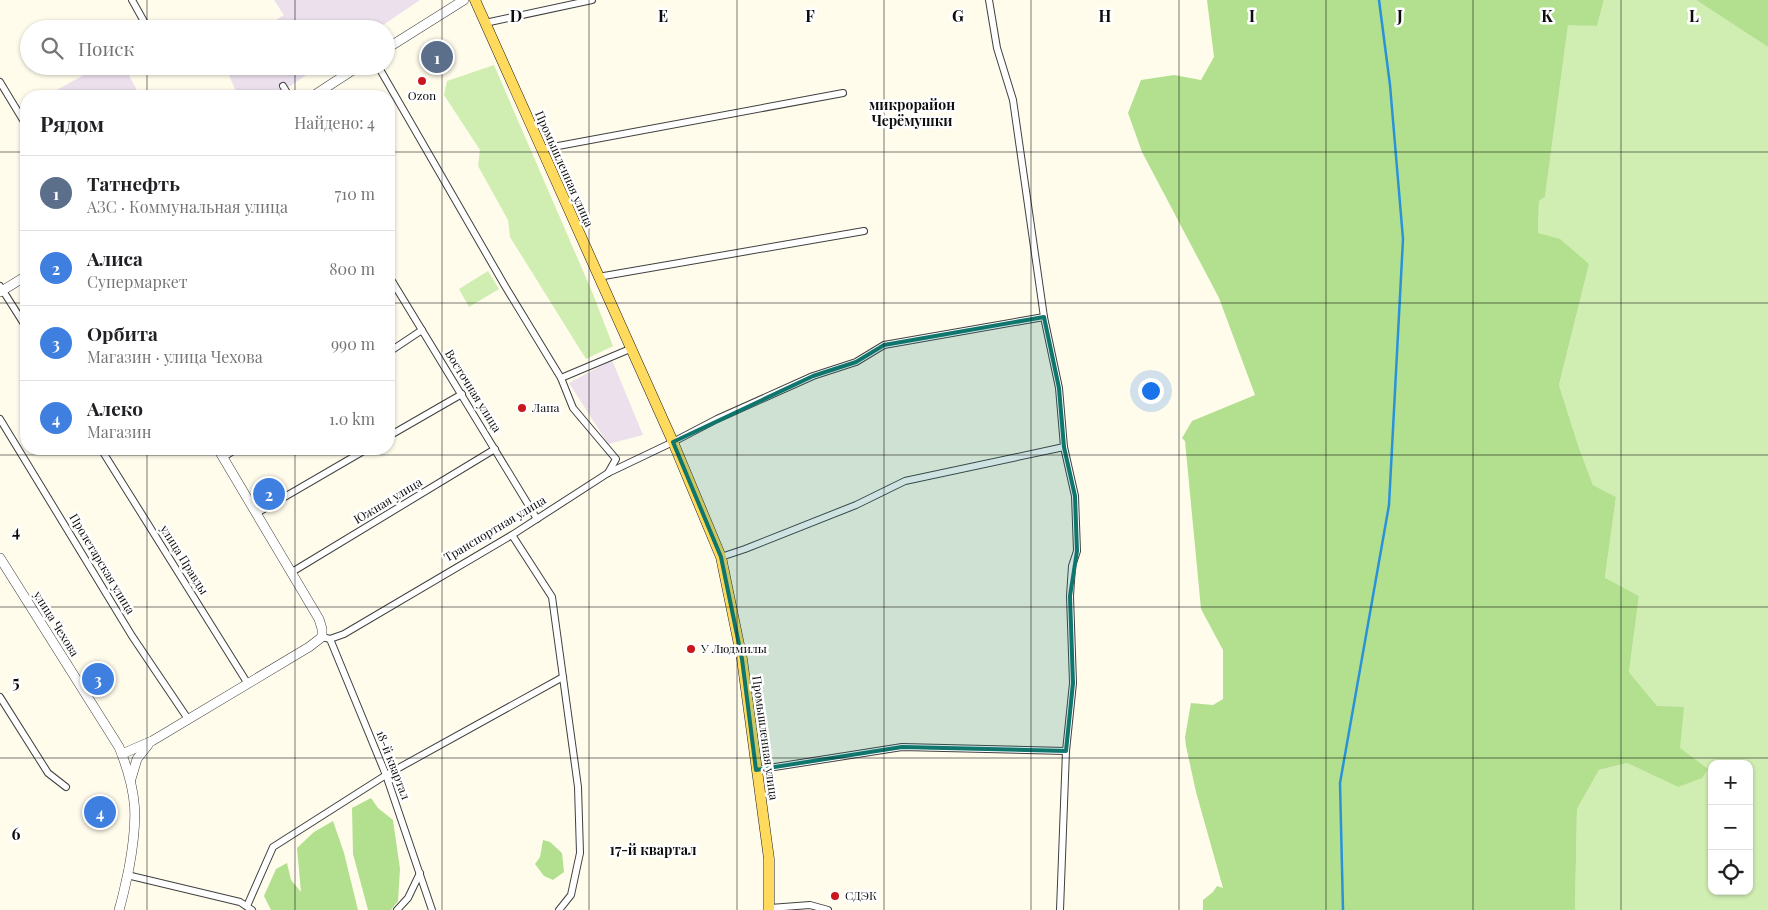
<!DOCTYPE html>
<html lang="ru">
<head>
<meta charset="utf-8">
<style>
	body { margin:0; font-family:"Playfair Display",serif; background:#f2f2f2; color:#202124 }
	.controls { position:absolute; right:15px; bottom:15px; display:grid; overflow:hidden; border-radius:10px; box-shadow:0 1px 4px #0004 }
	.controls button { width:45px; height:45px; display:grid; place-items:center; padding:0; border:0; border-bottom:1px solid #e0e0e0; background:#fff; color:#202124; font:25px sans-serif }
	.you { position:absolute; left:1150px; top:390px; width:18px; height:18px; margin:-12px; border:4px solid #fff; border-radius:50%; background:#1a73e8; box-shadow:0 0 0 8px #1a73e833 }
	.badge { display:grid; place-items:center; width:32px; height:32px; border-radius:50%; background:#ca171d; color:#fff; font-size:16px; font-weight:700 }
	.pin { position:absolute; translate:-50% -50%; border:2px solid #fff; box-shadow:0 1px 5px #0006 }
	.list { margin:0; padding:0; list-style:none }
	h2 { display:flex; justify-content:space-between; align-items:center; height:65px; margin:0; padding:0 20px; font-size:21px }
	h2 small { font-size:16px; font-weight:400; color:#757577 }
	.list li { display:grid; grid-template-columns:32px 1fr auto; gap:15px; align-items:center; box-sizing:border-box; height:75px; padding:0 20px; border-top:1px solid #e0e0e0 }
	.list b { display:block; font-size:19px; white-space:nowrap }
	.list p { margin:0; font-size:16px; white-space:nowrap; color:#757577 }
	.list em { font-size:16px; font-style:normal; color:#757577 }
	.icon { flex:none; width:28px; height:28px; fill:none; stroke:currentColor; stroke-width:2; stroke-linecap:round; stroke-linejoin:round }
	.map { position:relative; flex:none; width:1768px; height:910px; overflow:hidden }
	.search { position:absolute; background:#fff; box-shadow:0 1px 4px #0004; left:20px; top:20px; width:375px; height:55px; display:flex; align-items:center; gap:12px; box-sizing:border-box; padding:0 18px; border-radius:28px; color:#757577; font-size:19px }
	.panel { position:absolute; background:#fff; box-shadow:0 1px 4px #0004; left:20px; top:90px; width:375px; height:365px; border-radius:20px }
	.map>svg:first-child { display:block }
</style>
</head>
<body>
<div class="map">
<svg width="1768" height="910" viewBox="0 0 1768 910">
	<rect width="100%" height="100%" fill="#fffcec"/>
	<g fill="#ebe0ec">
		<path d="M274,0H420L377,29H262L284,15Z"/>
		<path d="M100,66H124L140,96H46Z"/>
		<path d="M225,66H320L275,96H238Z"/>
		<path d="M612,360L643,435L608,444L569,383Z"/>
	</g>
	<g fill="#d0edb2" fill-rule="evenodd">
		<path d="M1604,0H1696L1768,47V910H1575L1577,809L1599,770L1627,763L1678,787L1680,748L1657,706L1629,672L1639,596L1605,579L1616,497L1593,485L1578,445L1559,385L1589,264L1538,233L1539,201L1545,197L1568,24L1597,26ZM1712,764H1749V891H1712Z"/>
		<path d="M494,65L593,294L613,346L586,359L510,237L508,220L478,166L480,150L444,95L447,81Z"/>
		<path d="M488,271L499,289L469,307L459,289Z"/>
	</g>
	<g fill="#b2e08f">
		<path d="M1207,0H1604L1597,26L1568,25L1545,197L1539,201L1538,233L1560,239L1589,264L1559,385L1578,445L1593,485L1616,497L1605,578L1639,596L1629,672L1657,706L1684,707L1680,748L1708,769L1702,778L1678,787L1627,763L1599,770L1577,809L1575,910H1203V900L1213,892L1217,886L1223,888L1196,792L1186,746L1185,737L1191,703L1213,705L1223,699V650L1201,609L1185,441L1182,438L1192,421L1255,395L1219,298L1142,152L1128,113L1141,80L1174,75L1201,80L1214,57Z"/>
		<path d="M1696,0H1768V47Z"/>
		<path d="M371,798L378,808L393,820L400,869L398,901L391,910H368L353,854L352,808Z"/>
		<path d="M333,821L344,853L358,910H271L264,896L276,869L287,863L291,880L301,892L297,848L314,832Z"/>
		<path d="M543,840L550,842L562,853L564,872L553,880L544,876L535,864L540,857Z"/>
	</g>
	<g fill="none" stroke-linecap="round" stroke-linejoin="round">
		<path stroke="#2b92da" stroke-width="2.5" d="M1343,910L1340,783L1389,505L1403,239L1390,85L1379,0"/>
		<defs>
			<g id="minor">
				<path d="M132,0L146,25"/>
				<path d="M989,0L997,48L1013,100L1044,317L1059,388L1064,447L1075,496L1077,551L1072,566L1070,596L1073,683L1066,751L1060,910"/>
				<path d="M485,23L592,0"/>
				<path d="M378,66L505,286L561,378L573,408L616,459L608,473"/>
				<path d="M0,82L26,125"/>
				<path d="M283,86L289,96"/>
				<path d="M542,149L843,93"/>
				<path d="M389,276L537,519"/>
				<path d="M598,277L864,231"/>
				<path d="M0,286L26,327"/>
				<path d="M389,352L422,330"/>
				<path d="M561,378L630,349"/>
				<path d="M0,419L132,636L188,719"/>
				<path d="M389,436L462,394"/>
				<path d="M101,449L248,684"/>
				<path d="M224,457L236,449"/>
				<path d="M257,513L367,449"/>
				<path d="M512,535L552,597L578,787L580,853L571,895L559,910"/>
				<path d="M721,557L745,549L856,505L905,481L1064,447"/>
				<path d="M292,572L495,449"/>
				<path d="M326,638L330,639L386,775L432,910"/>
				<path d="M330,639L344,634L512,535L608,473L673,442L717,419L813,376L856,362L884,345L1044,317"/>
				<path d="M0,697L48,773L66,787"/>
				<path d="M756,770L902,747L1066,751"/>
				<path d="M127,875L240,902L252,910"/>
				<path d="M247,906L273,847L386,775L563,677"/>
				<path d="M770,908L810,905L828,910"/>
				<path d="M397,910L408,898L420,873"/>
			</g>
			<g id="tertiary">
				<path d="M386,49L464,0"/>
				<path d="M313,96L359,66"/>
				<path d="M0,292L26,276"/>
				<path d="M0,558L119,747C138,794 138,819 129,868C126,882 123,897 119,910"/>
				<path d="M122,754L152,741L309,647L322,637V629L319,619L218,449"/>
				<path d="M131,779L137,759L148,745"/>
			</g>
			<path id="primary" d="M475,0L673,442L721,557L742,659L769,859V910"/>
		</defs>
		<use href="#minor" stroke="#404040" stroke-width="8"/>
		<use href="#tertiary" stroke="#404040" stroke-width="10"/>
		<use href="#primary" stroke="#1e1e1e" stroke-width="11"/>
		<use href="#minor" stroke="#fff" stroke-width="6"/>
		<use href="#tertiary" stroke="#fff" stroke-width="9"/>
		<use href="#primary" stroke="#ffda5c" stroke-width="10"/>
	</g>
	<path fill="#0f766e" fill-opacity="0.2" stroke="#0f766e" stroke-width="4" stroke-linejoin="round" d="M1044,317L1059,388L1064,447L1075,496L1077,551L1070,596L1073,683L1066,751L902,747L756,770L742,659L721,557L673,442L813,376L856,362L884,345Z"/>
	<path fill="none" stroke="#0d0d0d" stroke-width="1" stroke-opacity="0.55" d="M147,0V29M295,0V29M442,0V910M589,0V910M737,0V910M884,0V910M1031,0V910M1179,0V910M1326,0V910M1473,0V910M1621,0V910M147,66V96M295,66V96M0,152H26M389,152H1768M0,303H26M389,303H1768M147,449V910M295,449V910M0,455H1768M0,607H1768M0,758H1768"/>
	<g fill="#ca171d" stroke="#fff" stroke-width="2">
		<circle cx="422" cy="81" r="5"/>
		<circle cx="522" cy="408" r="5"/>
		<circle cx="691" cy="649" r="5"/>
		<circle cx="835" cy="896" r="5"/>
	</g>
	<g text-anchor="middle" stroke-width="5" stroke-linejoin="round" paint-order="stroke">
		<g font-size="12" fill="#0d0d0d" stroke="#fff" text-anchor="start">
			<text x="422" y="100" text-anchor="middle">Ozon</text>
			<text x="532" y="412">Лана</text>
			<text x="701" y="653">У Людмилы</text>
			<text x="845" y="900">СДЭК</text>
		</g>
		<g font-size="12" fill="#0d0d0d" stroke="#fff">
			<text transform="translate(564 169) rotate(66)" y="4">Промышленная улица</text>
			<text transform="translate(473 391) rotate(58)" y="4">Восточная улица</text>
			<text transform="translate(388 501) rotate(-31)" y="4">Южная улица</text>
			<text transform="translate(495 529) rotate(-31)" y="4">Транспортная улица</text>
			<text transform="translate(184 560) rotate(58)" y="4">улица Правды</text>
			<text transform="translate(102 564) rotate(59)" y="4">Пролетарская улица</text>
			<text transform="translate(56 624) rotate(58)" y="4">улица Чехова</text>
			<text transform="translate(765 738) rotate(82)" y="4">Промышленная улица</text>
			<text transform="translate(393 765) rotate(69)" y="4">18-й квартал</text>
		</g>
		<g font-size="14" font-weight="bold" fill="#0d0d0d" stroke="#fff">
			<text x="912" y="110">микрорайон<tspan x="912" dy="16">Черёмушки</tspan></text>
			<text x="653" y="855">17-й квартал</text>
		</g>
	</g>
	<g font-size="16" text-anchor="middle" font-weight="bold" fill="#0d0d0d" stroke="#fff" stroke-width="5" stroke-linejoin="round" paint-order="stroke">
		<text x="516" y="22">D</text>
		<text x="663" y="22">E</text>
		<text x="810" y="22">F</text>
		<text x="958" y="22">G</text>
		<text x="1105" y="22">H</text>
		<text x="1252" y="22">I</text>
		<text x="1400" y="22">J</text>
		<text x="1547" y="22">K</text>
		<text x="1694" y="22">L</text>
		<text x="16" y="537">4</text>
		<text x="16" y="688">5</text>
		<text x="16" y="840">6</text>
	</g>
</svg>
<div class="controls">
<button>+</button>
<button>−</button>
<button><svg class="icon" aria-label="locate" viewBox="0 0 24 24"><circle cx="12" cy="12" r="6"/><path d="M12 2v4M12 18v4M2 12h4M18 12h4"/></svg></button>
</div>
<div class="you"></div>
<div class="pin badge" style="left:437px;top:57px;background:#5c6f8a">1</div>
<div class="pin badge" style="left:269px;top:494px;background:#3f7fe0">2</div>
<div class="pin badge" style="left:98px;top:679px;background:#3f7fe0">3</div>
<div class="pin badge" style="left:100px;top:812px;background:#3f7fe0">4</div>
<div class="search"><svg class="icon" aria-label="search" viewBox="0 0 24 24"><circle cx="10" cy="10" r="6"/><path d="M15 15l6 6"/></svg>Поиск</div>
<section class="panel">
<h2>Рядом<small>Найдено: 4</small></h2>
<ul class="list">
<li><span class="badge" style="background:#5c6f8a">1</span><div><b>Татнефть</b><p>АЗС · Коммунальная улица</p></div><em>710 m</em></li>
<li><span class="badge" style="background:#3f7fe0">2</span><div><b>Алиса</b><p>Супермаркет</p></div><em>800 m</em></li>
<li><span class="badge" style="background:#3f7fe0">3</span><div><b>Орбита</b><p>Магазин · улица Чехова</p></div><em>990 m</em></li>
<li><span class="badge" style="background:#3f7fe0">4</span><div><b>Алеко</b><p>Магазин</p></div><em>1.0 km</em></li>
</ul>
</section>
</div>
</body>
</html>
